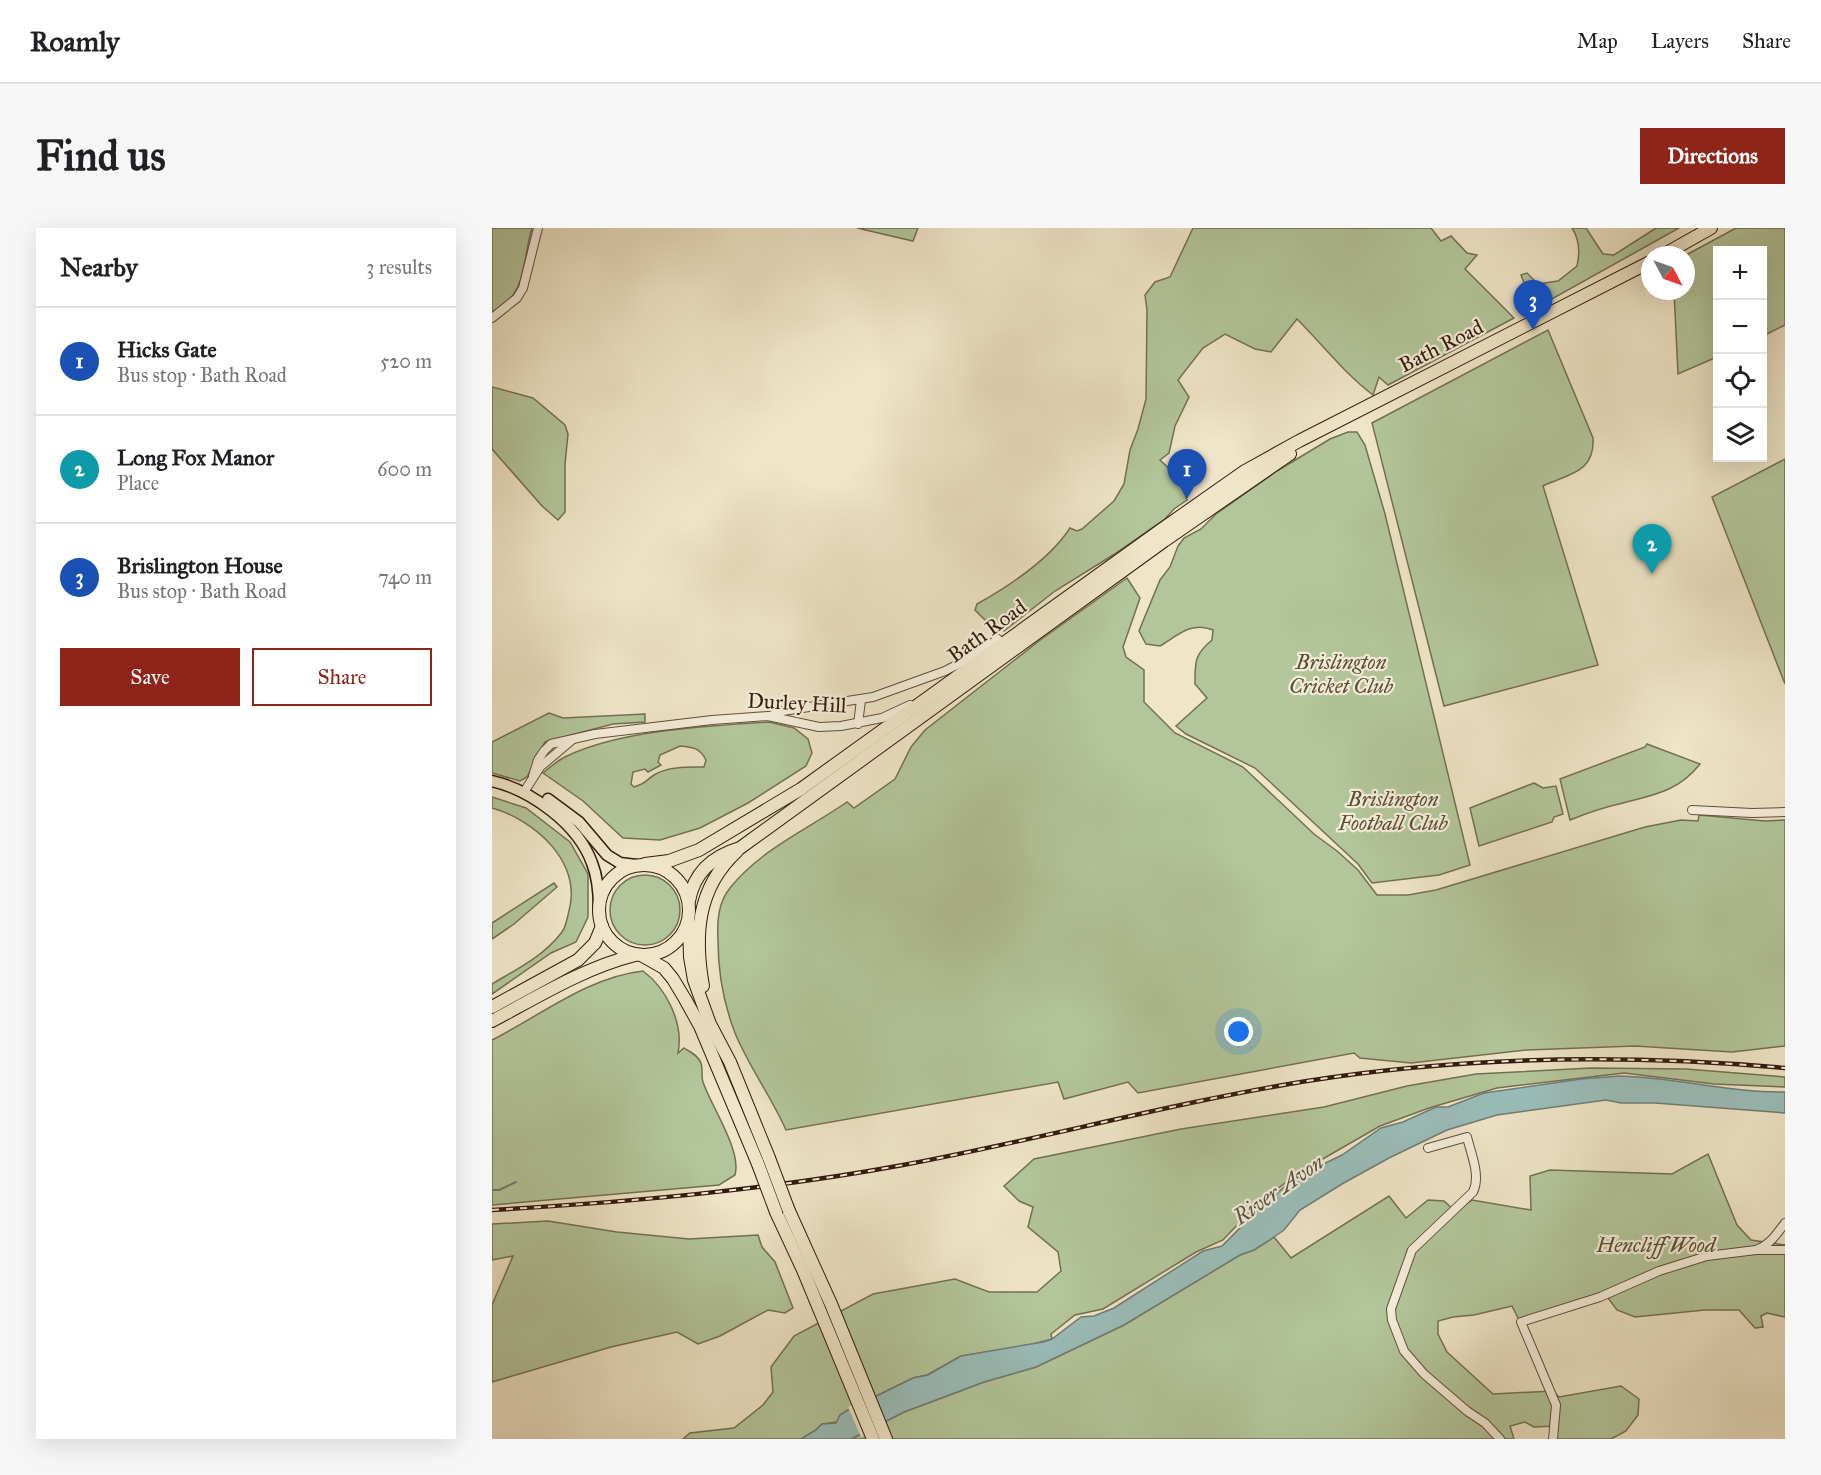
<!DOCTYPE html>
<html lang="en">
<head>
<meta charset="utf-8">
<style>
	body { margin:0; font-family:"IM FELL Great Primer",serif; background:#f6f6f6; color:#202124 }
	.controls { position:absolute; right:18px; top:18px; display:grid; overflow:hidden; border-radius:0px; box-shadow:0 6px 24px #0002 }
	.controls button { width:54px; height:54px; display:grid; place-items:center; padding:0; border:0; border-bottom:2px solid #e0e0e0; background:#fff; color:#202124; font:30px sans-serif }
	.compass { position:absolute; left:1149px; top:18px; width:54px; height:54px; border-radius:50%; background:#fff; box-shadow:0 6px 24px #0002; rotate:131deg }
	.you { position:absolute; left:747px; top:804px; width:21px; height:21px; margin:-15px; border:4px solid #fff; border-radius:50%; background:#1a73e8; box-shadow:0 0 0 9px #1a73e833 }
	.badge { display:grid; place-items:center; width:39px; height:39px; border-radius:50%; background:#8f2418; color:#fff; font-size:20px; font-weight:700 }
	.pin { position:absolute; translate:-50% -50px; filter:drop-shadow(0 2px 3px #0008) }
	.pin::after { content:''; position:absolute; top:32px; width:21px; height:18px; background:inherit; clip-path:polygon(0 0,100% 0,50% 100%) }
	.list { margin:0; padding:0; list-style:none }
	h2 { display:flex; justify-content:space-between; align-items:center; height:78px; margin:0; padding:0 24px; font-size:26px }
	h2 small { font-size:20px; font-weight:400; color:#757577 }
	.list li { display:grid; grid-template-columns:39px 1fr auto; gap:18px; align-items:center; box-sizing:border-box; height:108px; padding:0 24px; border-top:2px solid #e0e0e0 }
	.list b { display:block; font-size:22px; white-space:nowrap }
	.list p { margin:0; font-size:20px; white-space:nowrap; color:#757577 }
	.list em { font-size:20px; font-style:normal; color:#757577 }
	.actions { display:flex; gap:12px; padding:18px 24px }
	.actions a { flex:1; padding:14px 0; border:2px solid #8f2418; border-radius:0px; text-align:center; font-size:21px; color:#8f2418 }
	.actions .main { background:#8f2418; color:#fff }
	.icon { flex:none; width:33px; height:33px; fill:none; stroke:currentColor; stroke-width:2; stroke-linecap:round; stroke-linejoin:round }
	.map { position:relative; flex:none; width:1293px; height:1211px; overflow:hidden; border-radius:0px }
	header { display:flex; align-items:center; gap:36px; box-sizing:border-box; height:84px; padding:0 30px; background:#fff; border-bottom:2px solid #e0e0e0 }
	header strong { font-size:28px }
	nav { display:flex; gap:33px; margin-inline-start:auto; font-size:21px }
	.intro { display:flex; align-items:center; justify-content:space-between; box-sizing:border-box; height:144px; padding:0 36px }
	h1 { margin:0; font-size:42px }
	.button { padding:15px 27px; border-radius:0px; background:#8f2418; color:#fff; font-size:21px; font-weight:700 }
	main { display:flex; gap:36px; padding:0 36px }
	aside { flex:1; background:#fff; border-radius:0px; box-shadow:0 6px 24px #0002 }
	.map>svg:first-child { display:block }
</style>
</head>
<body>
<header>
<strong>Roamly</strong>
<nav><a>Map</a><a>Layers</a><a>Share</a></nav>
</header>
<div class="intro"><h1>Find us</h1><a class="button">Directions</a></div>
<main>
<aside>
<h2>Nearby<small>3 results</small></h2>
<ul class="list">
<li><span class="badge" style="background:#1a4fb4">1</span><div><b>Hicks Gate</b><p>Bus stop · Bath Road</p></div><em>520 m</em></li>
<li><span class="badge" style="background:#0f9aa8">2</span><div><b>Long Fox Manor</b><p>Place</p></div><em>600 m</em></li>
<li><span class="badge" style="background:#1a4fb4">3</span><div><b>Brislington House</b><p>Bus stop · Bath Road</p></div><em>740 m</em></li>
</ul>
<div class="actions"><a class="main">Save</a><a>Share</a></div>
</aside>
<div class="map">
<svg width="1293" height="1211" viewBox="0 0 1293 1211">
	<rect width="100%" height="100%" fill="#efe5c8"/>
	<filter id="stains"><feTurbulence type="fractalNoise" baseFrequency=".00333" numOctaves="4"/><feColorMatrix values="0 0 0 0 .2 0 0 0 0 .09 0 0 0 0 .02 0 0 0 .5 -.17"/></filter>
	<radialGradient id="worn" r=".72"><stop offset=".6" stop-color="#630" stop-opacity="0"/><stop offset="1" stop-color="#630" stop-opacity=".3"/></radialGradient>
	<g fill="#b3c69b" stroke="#737053" stroke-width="1.5" fill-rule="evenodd">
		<path d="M0,0H40C30,32 36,68 0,84Z"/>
		<path d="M365,0H426L421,13Z"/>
		<path d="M701,0H939L949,13L959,8L975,25L985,27L973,41L1022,90L896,157L887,149L881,167C852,145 830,116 805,91L779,124L763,121L733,106L711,120L686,152L697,169L683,198L677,225L668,232L688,251L695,272L682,281L673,291L621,327L563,363L512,403L498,397L483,382L485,376C517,358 558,331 578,300L585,303L590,301L622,273L632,256L638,222L646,201L654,171L655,82L653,67L663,54L678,49Z"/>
		<path d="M1080,0H1094L1111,26L1122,27L1164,0H1187L1042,81L1029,47L1035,45L1046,56L1066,53L1085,38C1088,25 1088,12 1080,0Z"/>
		<path d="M1244,0H1293V97L1271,108L1270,22H1226L1225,129L1186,146L1182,63H1194V27Z"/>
		<path d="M1056,102L1101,210C1103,245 1076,246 1051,258L1106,437L952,478L880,195Z"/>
		<path d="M0,159L41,170L73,197L76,206L73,236V284L66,292L50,278L0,221Z"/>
		<path d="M856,204H865L873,217L893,286L978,637L947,647L880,655L866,636L763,540L694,506L684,498L715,470L703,456C703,434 702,427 720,412L721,402C700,393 686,407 668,418L654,416L647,403L668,352L678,339L686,318L692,310L709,301L724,286L785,243L838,211Z"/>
		<path d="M1293,231V456L1220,269Z"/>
		<path d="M635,350L648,370L631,419L634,429L652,442V474L683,505L751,539L822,606L845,623L866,642L885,667H916L944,662L1153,599L1189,592L1206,593L1207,587L1273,593L1293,592V818L1240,824L1143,818L1035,822L919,835L868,830L862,825L646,865L636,854L572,871L566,854L294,902C279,868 257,839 243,805C231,774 226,745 226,712C225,693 226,675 238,660C268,622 316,601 355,574L362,580L403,551L419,519L433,502L547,413Z"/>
		<path d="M57,485L71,490L153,486V494L121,496L53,514L35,549L28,553L0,545V514Z"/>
		<path d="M277,494L302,500L316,511L320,525L314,538L256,575L208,600L168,612L131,610L91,573L51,545C58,539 65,533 73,529C128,502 216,498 277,494ZM188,518C201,519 208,520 214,532L212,539C197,539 176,538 162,547C153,553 155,555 142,559L139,556L141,544L153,541L156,544L169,537L166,534L168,527Z"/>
		<path d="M1155,516L1208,536C1187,563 1162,567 1131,575C1113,579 1095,585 1078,592L1068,551L1153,519Z"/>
		<path d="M1042,555L1051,560L1064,558L1071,586L1062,589L1060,594L987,618L978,580Z"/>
		<path d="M0,569L34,580L78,614L96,646V689L84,714L59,725L0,766V756C25,741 52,728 70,704C74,699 75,690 77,683C90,634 43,592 0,580Z"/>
		<circle cx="153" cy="682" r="35"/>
		<path d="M62,655L65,659L22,696L0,711V695Z"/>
		<path d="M151,743C174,760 192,795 186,825L192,820C198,824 206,827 209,835C211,841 209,848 211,854C219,878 250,923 243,947L227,957L0,977V812C48,788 96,749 151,743Z"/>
		<path d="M1099,840L1194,841L1293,849V859L1222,856L1132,845L1005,860L937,880L888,898L808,944L765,976L731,1012L704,1024L611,1081L583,1087L559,1106L560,1111L530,1119L469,1128L435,1147L421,1150L356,1182L348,1187L345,1194L330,1196L324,1202L309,1211H191L198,1205L242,1200L271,1177L281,1164L279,1139L302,1108L381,1066L463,1051L497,1064H545L569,1043L566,1024L536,999L541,979L527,973L512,958L542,931L689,901L832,879L915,858L984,846Z"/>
		<path d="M1216,926L1245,997L1259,1012L1293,1017V1089L1275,1085L1269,1088L1271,1099L1263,1100L1247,1082H1213L1143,1089L1125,1082L1113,1066L1027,1092L1020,1078L982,1087L961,1089L946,1093V1106L955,1124L1001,1166L1061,1163L1067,1169L1129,1158L1147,1171L1146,1187L1134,1203L1119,1211H1063L1064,1198L1042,1199L1033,1194L1018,1198L1022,1211H359L412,1184L492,1154L544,1139L632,1097L748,1027L762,1022L782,1009L799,1030L897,968L914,990L936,972L952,973L963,983L980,972L1039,982L1038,948L1058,942L1180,946Z"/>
		<path d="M56,993L125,1004L197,1011L266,1007L270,1019L283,1034L301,1080L293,1085L276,1082L228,1108L206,1116L185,1104L119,1119L0,1154V1077L21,1028L0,1032V996Z"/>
	</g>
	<path fill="#9abeba" stroke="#717c74" stroke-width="1.5" d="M1127,848C1183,849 1237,865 1293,864V885L1163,875H1129L1114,872L1005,887L955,902L897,930L850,956L808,982L792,1002L782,1009L762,1022L748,1027L632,1097L544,1139L492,1154L412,1184L359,1211H309L324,1202L330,1196L344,1195L348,1187L356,1182L421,1150L436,1147L469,1128L551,1114L560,1111L589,1089L602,1088L622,1080L711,1023L730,1018L771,977L803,950L850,927L889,900L911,894L944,879H956L992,865L1089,851Z"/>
	<path fill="#efe5c8" d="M383,1166L395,1196L369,1209L356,1179Z"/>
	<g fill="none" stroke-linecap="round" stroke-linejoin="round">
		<path stroke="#717c74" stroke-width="2" d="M0,962H7L24,954"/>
		<defs>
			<g id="minor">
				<path d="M0,90L25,70L31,60L46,0"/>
				<path d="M278,488L291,483L381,469L453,443L478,430L506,411"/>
				<path d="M366,496L369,472"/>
				<path d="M41,548L46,532L52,523L59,516L103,506L220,492L276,488L327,499L349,498L390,490L418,477"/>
				<path d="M32,564L48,539L80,512"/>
				<path d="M1200,582L1260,585L1293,584"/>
				<path d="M936,920L975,909C979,926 989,948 981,964L920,1022L899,1081L900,1092L912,1123L932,1146L975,1183L993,1195L1008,1211"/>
				<path d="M1266,1021C1278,1016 1285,1006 1293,995"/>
				<path d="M1061,1211L1064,1177L1029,1094L1108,1069L1167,1043L1215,1028L1264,1022H1293"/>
			</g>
			<g id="major">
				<path d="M0,553C39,562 86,596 100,635C106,650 107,666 107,681"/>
				<path d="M56,571L87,594L115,627L128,635L144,637"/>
			</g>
			<g id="highway">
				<path d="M1171,27L1219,0"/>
				<path d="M153,636L177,633L207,622L309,561L666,304L753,243L807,213L1158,34"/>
				<circle cx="152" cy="682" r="45"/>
				<path d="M197,673C202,644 221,628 248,620L672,313L798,226"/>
				<path d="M197,695L198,729L202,752L218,796L238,834L277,930"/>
				<path d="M149,727L172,740L181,751L193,771L208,798L266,936"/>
				<path d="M211,758C202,707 205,660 245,623"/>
				<path d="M0,779L86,732L103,715L110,698"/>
				<path d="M0,793C47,768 92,740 143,727"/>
				<path d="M297,983L339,1076L394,1211"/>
				<path d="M284,984L311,1042L381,1211"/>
			</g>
		</defs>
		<use href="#minor" stroke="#624d3a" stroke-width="10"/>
		<use href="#major" stroke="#331a0b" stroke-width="13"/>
		<use href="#highway" stroke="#331a0b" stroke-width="14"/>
		<use href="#minor" stroke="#f5eedb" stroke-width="8"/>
		<use href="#major" stroke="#efe5c8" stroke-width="10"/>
		<use href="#highway" stroke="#efe5c8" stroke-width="12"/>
		<defs>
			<path id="rail" d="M0,982C138,974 275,962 411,937C546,912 679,875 815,853C974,828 1134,826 1293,840"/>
		</defs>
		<use href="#rail" stroke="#331a0b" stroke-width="4.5"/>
		<use href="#rail" stroke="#f5eedb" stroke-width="2" stroke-dasharray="7" stroke-linecap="butt"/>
		<defs>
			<g id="highway-bridge">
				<path d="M277,930L297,983"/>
				<path d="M266,936L284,984"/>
			</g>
		</defs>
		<use href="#highway-bridge" stroke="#331a0b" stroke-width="14" stroke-linecap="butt"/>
		<use href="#highway-bridge" stroke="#efe5c8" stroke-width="12"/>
	</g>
	<g text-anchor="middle" stroke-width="4.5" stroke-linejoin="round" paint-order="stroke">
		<g font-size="21" fill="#331a0b" stroke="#f5eedb">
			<text transform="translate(949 118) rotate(-27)" y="7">Bath Road</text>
			<text transform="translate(495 403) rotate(-36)" y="7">Bath Road</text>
			<text transform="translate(305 475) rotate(3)" y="7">Durley Hill</text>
		</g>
		<g font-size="21" font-style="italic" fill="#594e36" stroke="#f5eedb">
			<text x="849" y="441">Brislington<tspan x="849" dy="24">Cricket Club</tspan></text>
			<text x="901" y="578">Brislington<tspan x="901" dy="24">Football Club</tspan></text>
			<text x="1164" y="1024">Hencliff Wood</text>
		</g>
		<g font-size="22" font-style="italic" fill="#575348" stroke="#f5eedb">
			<text transform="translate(786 961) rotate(-35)" y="8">River Avon</text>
		</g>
	</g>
	<rect width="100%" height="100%" filter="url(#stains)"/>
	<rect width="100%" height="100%" fill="url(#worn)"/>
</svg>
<div class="controls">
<button>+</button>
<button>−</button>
<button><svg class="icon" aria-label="locate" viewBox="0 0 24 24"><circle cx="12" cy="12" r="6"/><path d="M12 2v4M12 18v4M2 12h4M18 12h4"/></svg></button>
<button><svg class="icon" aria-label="layers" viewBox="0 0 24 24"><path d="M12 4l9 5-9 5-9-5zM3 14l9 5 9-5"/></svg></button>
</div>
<svg class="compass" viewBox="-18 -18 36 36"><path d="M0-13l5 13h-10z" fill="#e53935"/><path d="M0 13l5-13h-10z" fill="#757577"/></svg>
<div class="you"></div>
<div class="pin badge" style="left:695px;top:271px;background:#1a4fb4">1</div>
<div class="pin badge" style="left:1160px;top:346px;background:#0f9aa8">2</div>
<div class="pin badge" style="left:1041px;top:102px;background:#1a4fb4">3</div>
</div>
</main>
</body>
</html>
